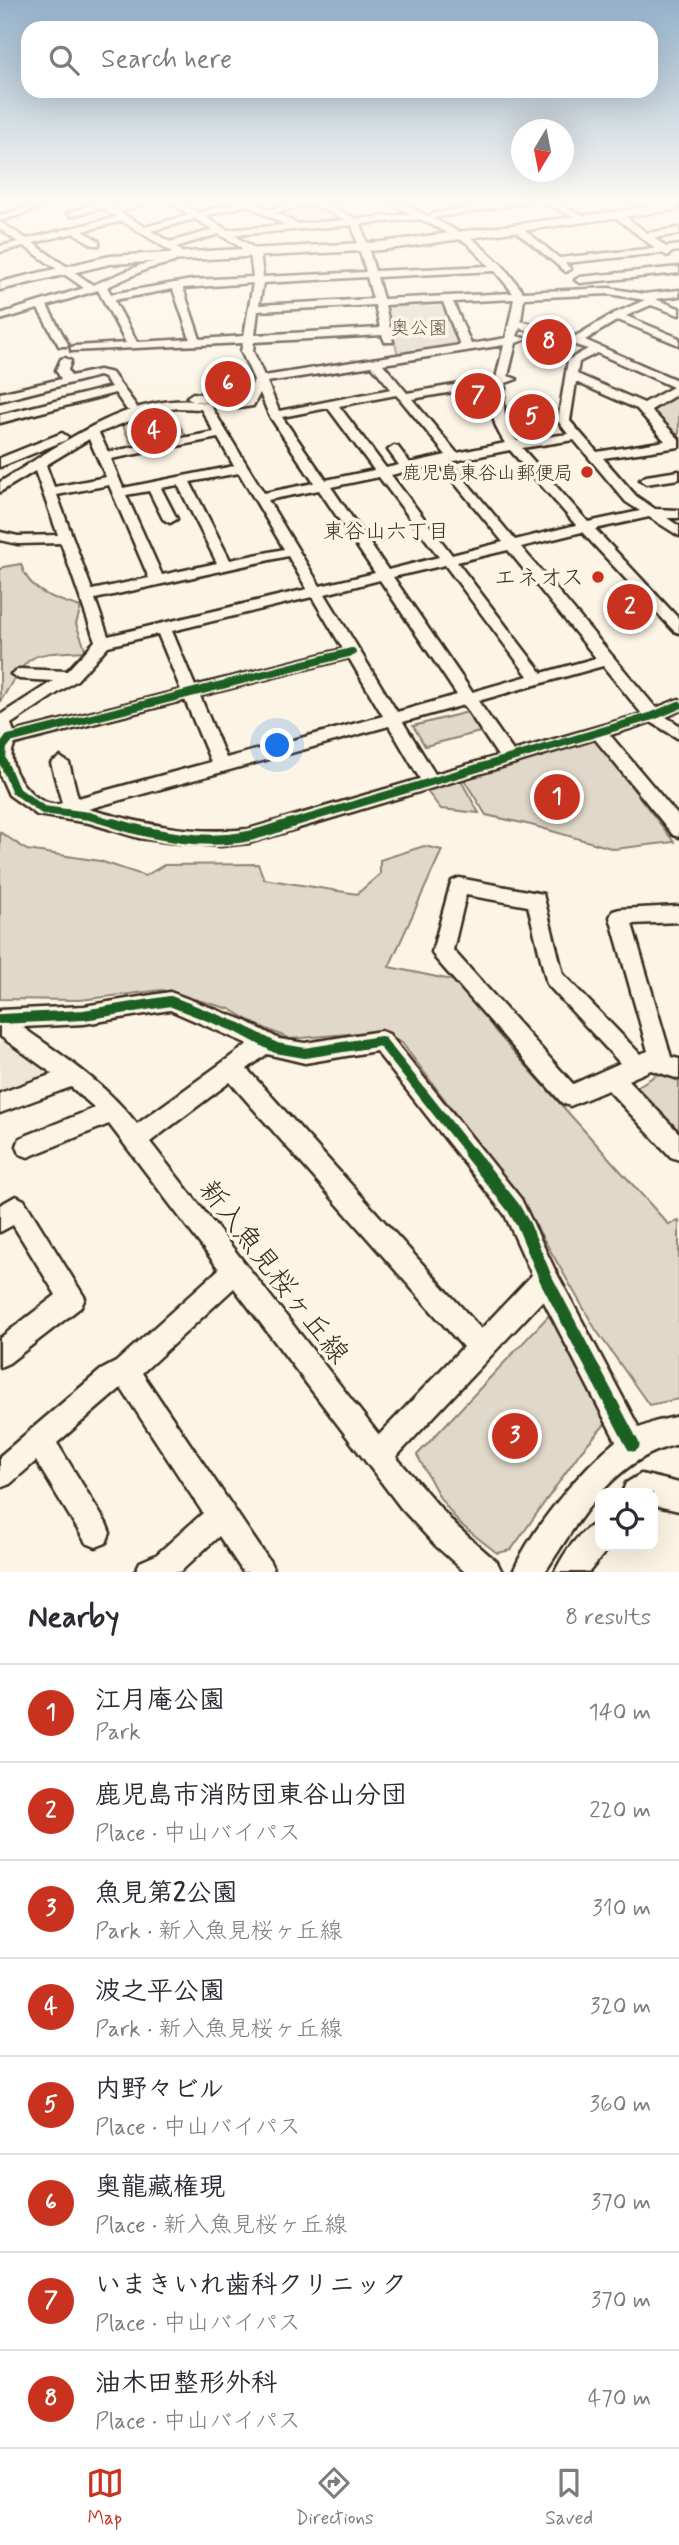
<!DOCTYPE html>
<html lang="en">
<head>
<meta charset="utf-8">
<style>
	body { margin:0; font-family:Mynerve,"Klee One",sans-serif; background:#f2f2f3; color:#2b2b33 }
	.controls { position:absolute; right:21px; bottom:21px; display:grid; overflow:hidden; border-radius:14px; box-shadow:0 7px 28px #0002 }
	.controls button { width:63px; height:63px; display:grid; place-items:center; padding:0; border:0; border-bottom:2px solid #e1e1e2; background:#fff; color:#2b2b33; font:35px sans-serif }
	.compass { position:absolute; left:511px; top:119px; width:63px; height:63px; border-radius:50%; background:#fff; box-shadow:0 7px 28px #0002; rotate:190deg }
	.you { position:absolute; left:278px; top:746px; width:24px; height:24px; margin:-18px; border:5px solid #fff; border-radius:50%; background:#1a73e8; box-shadow:0 0 0 10px #1a73e833 }
	.badge { display:grid; place-items:center; width:46px; height:46px; border-radius:50%; background:#c8321e; color:#fff; font-size:23px; font-weight:700 }
	.pin { position:absolute; translate:-50% -50%; border:4px solid #fff; box-shadow:0 2px 7px #0006 }
	.list { margin:0; padding:0; list-style:none }
	h2 { display:flex; justify-content:space-between; align-items:center; height:91px; margin:0; padding:0 28px; font-size:30px }
	h2 small { font-size:23px; font-weight:400; color:#7c7c81 }
	.list li { display:grid; grid-template-columns:46px 1fr auto; gap:21px; align-items:center; box-sizing:border-box; height:98px; padding:0 28px; border-top:2px solid #e1e1e2 }
	.list b { display:block; font-size:26px; white-space:nowrap }
	.list p { margin:0; font-size:23px; white-space:nowrap; color:#7c7c81 }
	.list em { font-size:23px; font-style:normal; color:#7c7c81 }
	.icon { flex:none; width:38px; height:38px; fill:none; stroke:currentColor; stroke-width:2; stroke-linecap:round; stroke-linejoin:round }
	.map { position:relative; flex:none; width:679px; height:1572px; overflow:hidden }
	.search { position:absolute; background:#fff; box-shadow:0 7px 28px #0002; left:21px; right:21px; top:21px; height:77px; display:flex; align-items:center; gap:18px; box-sizing:border-box; padding:0 24px; border-radius:21px; color:#7c7c81; font-size:26px }
	.sheet { height:875px; background:#fff }
	nav { display:flex; justify-content:space-around; align-items:center; box-sizing:border-box; height:98px; border-top:2px solid #e1e1e2; background:#fff; font-size:19px; color:#7c7c81 }
	nav a { display:grid; justify-items:center; gap:4px }
	nav .on { color:#c8321e }
	.map>svg:first-child { display:block }
</style>
</head>
<body>
<div class="map">
<svg width="679" height="1572" viewBox="0 0 679 1572">
	<rect width="100%" height="100%" fill="#fcf5e5"/>
	<filter id="ink" filterUnits="userSpaceOnUse"><feTurbulence type="fractalNoise" baseFrequency=".0143" numOctaves="2"/><feDisplacementMap in="SourceGraphic" scale="14" xChannelSelector="R" yChannelSelector="G"/><feConvolveMatrix kernelMatrix="1 2 1 2 8 2 1 2 1" color-interpolation-filters="sRGB"/></filter>
	<g filter="url(#ink)">
		<path fill="#eee6d6" d="M0,1040L45,1071V1081L0,1097Z"/>
		<g fill="#e0d8c8" stroke="#8e8173" stroke-width="2">
			<path d="M311,202L349,221L298,226L272,212Z"/>
			<path d="M443,301L462,345L398,354L383,305Z"/>
			<path d="M236,374L250,379L251,388L248,391L206,387L204,382Z"/>
			<path d="M679,391V439L649,408Z"/>
			<path d="M170,408L187,438L133,448L122,424Z"/>
			<path d="M21,564C29,593 55,599 81,607L76,624L86,651C26,654 31,651 0,702V570L3,567Z"/>
			<path d="M468,712L480,732L425,746L413,726Z"/>
			<path d="M592,740L597,742L674,842L614,849L531,825L486,815L463,778Z"/>
			<path d="M460,779L479,813L441,809L426,790Z"/>
			<path d="M0,832L27,850L100,861L145,876L164,865L258,864L264,879L357,894L380,874V860L424,846L442,850L389,967L461,982L496,1032L668,1224L679,1221V1399L649,1405L596,1330L524,1205L402,1043L382,1031L290,1039L255,1024L230,1009L162,990L80,1000L0,999Z"/>
			<path d="M663,1071L679,1079V1138L635,1088Z"/>
			<path d="M553,1311L608,1421L581,1451L511,1550L497,1553L459,1523L440,1498L417,1455Z"/>
		</g>
		<g fill="none" stroke-linecap="round" stroke-linejoin="round">
			<defs>
				<g id="minor">
					<path d="M49,201H63L0,221V215Z"/>
					<path d="M93,201H103L114,208L138,201H153L120,212L145,227L189,215L169,201H179L198,213L241,201H256L269,210L299,201H322L356,219L411,214L387,201H398L430,217L434,213L513,201H536L432,218L473,239L503,266L523,292L609,288L644,294L679,290V296L655,299L679,308V315L651,305L626,316L679,338V345L618,320L585,340L679,381V393L651,410L679,439V447L603,458L636,496L655,509L679,510V518H667L679,526V536L649,517L595,529L679,619V633L674,631L582,532L521,547L656,708L679,699V711L666,717L679,725V739L651,722L610,735L679,817V837L673,835L595,739L249,843L221,846L168,842L139,838L89,823L37,815L9,795L0,775V715L53,681L19,679L11,674L19,669L67,671L95,641L61,543L18,544L0,540V532L18,536L58,535L35,471L0,492V482C61,445 133,388 209,403L264,493L314,483L269,415L260,393L253,406L239,408L193,401L187,397L193,393L245,400L254,380L241,351L243,343L71,351V347L75,346L126,343L98,290L47,306L68,344L67,346H59L38,309L0,320V314L84,288L24,246L0,252V246L18,242L0,229V222L27,239L116,217L102,208L71,216L67,213L96,204ZM312,203L345,220L297,224L276,213ZM247,205L285,225L227,230L204,216ZM195,219L213,230L170,242L151,231ZM420,219L467,243L489,266L375,271L361,224ZM122,221L172,252L168,258L141,265L93,285L33,243L74,233L93,245H99V241L83,231ZM352,225L366,272L263,277L260,252L234,235ZM219,234L250,253L253,277L192,280L111,294L107,287L147,269L174,262L182,251L176,247ZM495,271L513,293L383,299L377,277ZM367,277L373,299L259,305L263,283ZM253,283L244,336L200,339L183,288ZM173,289L190,339L137,342L114,300ZM609,294L645,300L613,314L576,336L521,321L524,298ZM514,299L506,338L471,344L453,302ZM443,302L460,345L264,376L253,351L254,342L382,335L385,342H393L385,305ZM375,305L380,328L255,335L258,311ZM520,328L588,349L568,360L558,421L568,434L517,441C504,424 501,404 506,383L517,379L508,376L516,343L527,339L517,336ZM504,345L496,378L407,393L383,364ZM597,353L673,387L644,403L577,374L579,362ZM372,366L391,389L279,411L267,382ZM576,382L637,409L665,441L597,452L570,421ZM494,385C488,406 493,426 505,443L457,453L412,399ZM396,395L400,399L446,455L410,463L398,447L394,446L388,450L399,465L386,468L339,406ZM177,408L201,409L214,432L108,452L99,433L151,412ZM328,408L374,470L326,480L282,417ZM218,438L234,466L123,488L111,459ZM89,439L106,477L54,487L46,465ZM574,440L626,502L640,511L588,522L522,448ZM510,450L576,525L515,540L450,462ZM439,464L503,542L452,555L391,475ZM239,473L284,549L230,560L190,482ZM379,477L439,557L388,570L331,487ZM109,485L149,578L92,590L57,495ZM178,485L217,563L162,575L126,495L149,491L163,519L170,523L177,519L161,488ZM319,490L375,573L320,586L268,500ZM508,550L596,658L542,673L457,562ZM288,556L307,589L108,636L95,599ZM445,565L528,676L472,692L393,577ZM380,580L457,695L397,712L325,594ZM312,597L343,649L195,686L172,631ZM158,634L181,690L14,732L11,724L77,680L108,646ZM349,658L383,716L226,758L200,696ZM603,666L642,714L513,751L478,701ZM185,700L211,762L78,798L69,763L60,757L51,763L62,803C38,813 0,765 15,744ZM464,705L498,756L435,774L403,722ZM389,726L420,779L249,829C190,835 144,824 88,809Z"/>
					<path d="M540,201H552L591,219L583,221Z"/>
					<path d="M635,201H647L663,209L656,211Z"/>
					<path d="M615,213H621L647,233L679,228V234L654,238L666,247L679,245V251L672,252L668,256L662,253L565,263L571,269L566,272L512,228L520,226L559,258L655,248L615,217Z"/>
					<path d="M679,267V273L580,283L575,280L580,277Z"/>
					<path d="M65,358L71,361L68,370L71,376L99,370L112,373L137,407L135,410H127L115,393L0,423V415L111,387L104,378L99,376L0,401V393L61,379L56,370L61,359Z"/>
					<path d="M62,433L68,437L66,440L0,467V458Z"/>
					<path d="M679,471V479L646,484L640,480L646,476Z"/>
					<path d="M459,878L543,894L563,974L640,1054L648,1051L610,917L613,911L620,909L679,906V922L632,924L671,1057L679,1059V1079L651,1070L628,1080L679,1133V1160L671,1157L608,1090L570,1106L562,1103L435,958L432,952L450,886L452,881ZM466,895L528,906L547,984L620,1063L573,1084L453,950Z"/>
					<path d="M170,992L246,1021L279,1039L305,1043L381,1031L389,1034L521,1199L555,1270L639,1428L654,1422L679,1416V1444C614,1457 579,1520 545,1572H513C531,1529 580,1470 616,1441L543,1300L396,1457L456,1526L497,1562L502,1572H465L436,1546L401,1508L234,1288L142,1373L270,1562L275,1572H243L219,1536L180,1572H135L140,1562L156,1555L203,1513L121,1388L57,1443L106,1523L110,1533L106,1543L96,1547L86,1543L36,1461L10,1484L0,1488V1456L101,1370L116,1362L219,1269L109,1124L28,1157L20,1154L17,1146L20,1138L95,1108L71,1087L0,1113V1093L53,1074L0,1036V1010L84,1006ZM170,1010L248,1044L137,1124C105,1083 64,1057 22,1027L84,1024ZM376,1051L505,1215L532,1275L481,1329L247,1069L267,1054L305,1063ZM230,1082L463,1347L379,1435L150,1142Z"/>
					<path d="M16,1196L24,1200L85,1298L81,1307L9,1363L0,1367V1338L56,1295L13,1225L0,1232V1205Z"/>
					<path d="M641,1474L679,1483V1511L653,1505V1493H622L626,1483Z"/>
					<path d="M600,1521V1546H610L589,1572H555C563,1554 581,1528 600,1521Z"/>
				</g>
				<path id="major" d="M679,203V209L382,250L110,264L0,290V282L110,256L382,242Z"/>
			</defs>
			<use href="#minor" stroke="#3b2a1e" stroke-width="5"/>
			<use href="#major" stroke="#3b2a1e" stroke-width="5"/>
			<use href="#minor" fill="#fcf5e5" fill-rule="evenodd"/>
			<use href="#major" fill="#fcf5e5" fill-rule="evenodd"/>
			<path stroke="#3b2a1e" stroke-width="2.5" d="M0,214L46,201"/>
			<defs>
				<g id="cycleway-far2">
					<path d="M119,825L89,816L43,810L15,790L2,759L3,747L9,739L352,652"/>
					<path d="M286,825L653,716L679,705"/>
				</g>
				<g id="cycleway-far1">
					<path d="M114,823C155,836 206,845 249,836C264,833 278,827 292,823"/>
					<path d="M0,1019L84,1015L170,1001L239,1028L276,1048L305,1053L381,1041L471,1154"/>
				</g>
				<path id="cycleway" d="M470,1153L513,1207L524,1226L546,1279L633,1445"/>
			</defs>
			<use href="#cycleway-far2" stroke="#fcf5e5" stroke-width="12"/>
			<use href="#cycleway-far1" stroke="#fcf5e5" stroke-width="15"/>
			<use href="#cycleway" stroke="#fcf5e5" stroke-width="18"/>
			<use href="#cycleway-far2" stroke="#1b5e20" stroke-width="8"/>
			<use href="#cycleway-far1" stroke="#1b5e20" stroke-width="10"/>
			<use href="#cycleway" stroke="#1b5e20" stroke-width="13"/>
		</g>
	</g>
	<linearGradient id="sky" x2="0" y2="1"><stop stop-color="#94b1ca"/><stop offset="0.48" stop-color="#fefaf3"/><stop offset="1" stop-color="#fefaf3" stop-opacity="0"/></linearGradient>
	<rect width="679" height="421" fill="url(#sky)"/>
	<g fill="#c8321e" stroke="#fcf5e5" stroke-width="2.5">
		<circle cx="587" cy="472" r="7"/>
		<circle cx="598" cy="577" r="7"/>
	</g>
	<g text-anchor="middle" stroke-width="7" stroke-linejoin="round" paint-order="stroke">
		<g font-size="19" fill="#645648" stroke="#fcf5e5">
			<text x="419" y="334">奥公園</text>
		</g>
		<g font-size="19" fill="#3b2a1e" stroke="#fcf5e5" text-anchor="end">
			<text x="573" y="479">鹿児島東谷山郵便局</text>
		</g>
		<g font-size="21" fill="#3b2a1e" stroke="#fcf5e5">
			<text x="386" y="538">東谷山六丁目</text>
		</g>
		<g font-size="23" fill="#3b2a1e" stroke="#fcf5e5" text-anchor="end">
			<text x="584" y="585">エネオス</text>
		</g>
		<g font-size="28" fill="#3b2a1e" stroke="#fcf5e5">
			<text transform="translate(275 1271) rotate(52)" y="10">新入魚見桜ヶ丘線</text>
		</g>
	</g>
</svg>
<div class="controls">
<button><svg class="icon" aria-label="locate" viewBox="0 0 24 24"><circle cx="12" cy="12" r="6"/><path d="M12 2v4M12 18v4M2 12h4M18 12h4"/></svg></button>
</div>
<svg class="compass" viewBox="-18 -18 36 36"><path d="M0-13l5 13h-10z" fill="#e53935"/><path d="M0 13l5-13h-10z" fill="#7c7c81"/></svg>
<div class="you"></div>
<div class="pin badge" style="left:557px;top:797px">1</div>
<div class="pin badge" style="left:630px;top:607px">2</div>
<div class="pin badge" style="left:515px;top:1436px">3</div>
<div class="pin badge" style="left:154px;top:431px">4</div>
<div class="pin badge" style="left:532px;top:417px">5</div>
<div class="pin badge" style="left:228px;top:384px">6</div>
<div class="pin badge" style="left:478px;top:396px">7</div>
<div class="pin badge" style="left:549px;top:342px">8</div>
<div class="search"><svg class="icon" aria-label="search" viewBox="0 0 24 24"><circle cx="10" cy="10" r="6"/><path d="M15 15l6 6"/></svg>Search here</div>
</div>
<section class="sheet">
<h2>Nearby<small>8 results</small></h2>
<ul class="list">
<li><span class="badge">1</span><div><b>江月庵公園</b><p>Park</p></div><em>140 m</em></li>
<li><span class="badge">2</span><div><b>鹿児島市消防団東谷山分団</b><p>Place · 中山バイパス</p></div><em>220 m</em></li>
<li><span class="badge">3</span><div><b>魚見第2公園</b><p>Park · 新入魚見桜ヶ丘線</p></div><em>310 m</em></li>
<li><span class="badge">4</span><div><b>波之平公園</b><p>Park · 新入魚見桜ヶ丘線</p></div><em>320 m</em></li>
<li><span class="badge">5</span><div><b>内野々ビル</b><p>Place · 中山バイパス</p></div><em>360 m</em></li>
<li><span class="badge">6</span><div><b>奥龍藏権現</b><p>Place · 新入魚見桜ヶ丘線</p></div><em>370 m</em></li>
<li><span class="badge">7</span><div><b>いまきいれ歯科クリニック</b><p>Place · 中山バイパス</p></div><em>370 m</em></li>
<li><span class="badge">8</span><div><b>油木田整形外科</b><p>Place · 中山バイパス</p></div><em>470 m</em></li>
</ul>
</section>
<nav>
<a class="on"><svg class="icon" aria-label="map" viewBox="0 0 24 24"><path d="M3 6l6-2 6 2 6-2v14l-6 2-6-2-6 2zM9 4v14M15 6v14"/></svg>Map</a>
<a><svg class="icon" aria-label="directions" viewBox="0 0 24 24"><path d="M12 3l9 9-9 9-9-9zM9 14v-3h6M13 9l2 2-2 2"/></svg>Directions</a>
<a><svg class="icon" aria-label="saved" viewBox="0 0 24 24"><path d="M7 4h10v16l-5-4-5 4z"/></svg>Saved</a>
</nav>
</body>
</html>
